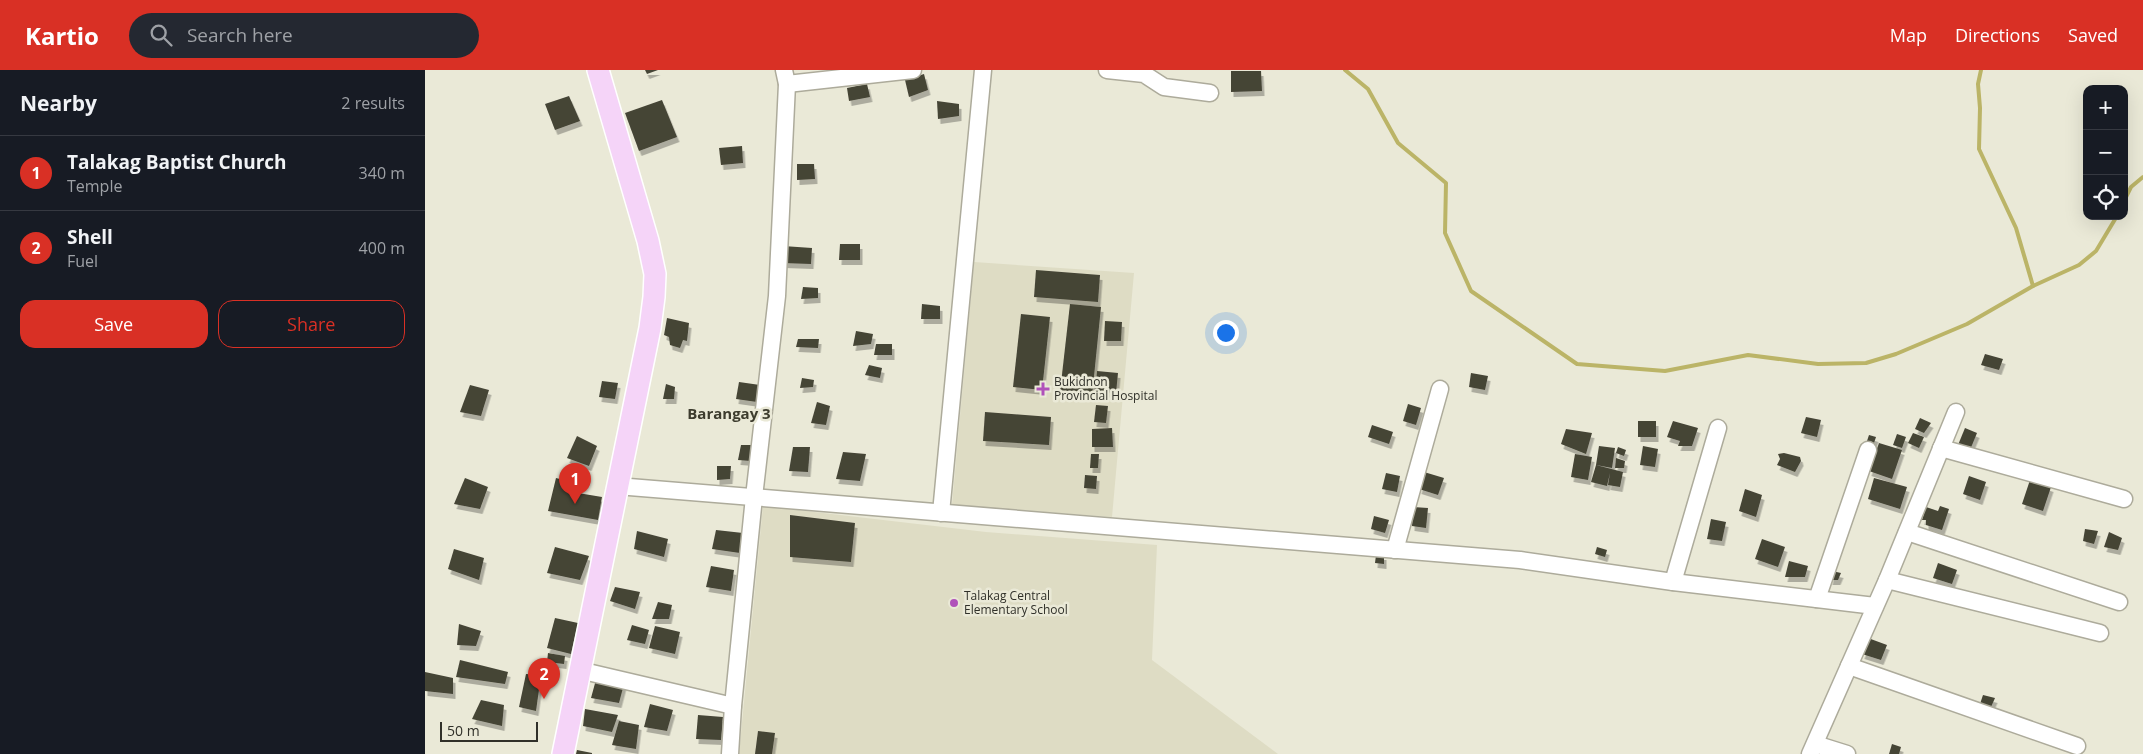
<!DOCTYPE html>
<html lang="en">
<head>
<meta charset="utf-8">
<style>
	body { margin:0; font-family:"Open Sans",sans-serif; background:#242831; color:#f1f3f6 }
	.controls { position:absolute; right:15px; top:15px; display:grid; overflow:hidden; border-radius:10px; box-shadow:0 5px 20px #0002 }
	.controls button { width:45px; height:45px; display:grid; place-items:center; padding:0; border:0; border-bottom:1px solid #363941; background:#171b24; color:#f1f3f6; font:25px sans-serif }
	.scale { position:absolute; left:15px; bottom:12px; width:98px; box-sizing:border-box; padding-left:5px; border:2px solid #303029; border-top:0; font-size:14px; line-height:18px; white-space:nowrap; color:#303029; -webkit-text-stroke:4px #eae9d7; paint-order:stroke }
	.you { position:absolute; left:800px; top:262px; width:18px; height:18px; margin:-12px; border:4px solid #fff; border-radius:50%; background:#1a73e8; box-shadow:0 0 0 8px #1a73e833 }
	.badge { display:grid; place-items:center; width:32px; height:32px; border-radius:50%; background:#d93025; color:#fff; font-size:16px; font-weight:700 }
	.pin { position:absolute; translate:-50% -41px; filter:drop-shadow(0 1px 2px #0008) }
	.pin::after { content:''; position:absolute; top:26px; width:18px; height:15px; background:inherit; clip-path:polygon(0 0,100% 0,50% 100%) }
	.list { margin:0; padding:0; list-style:none }
	h2 { display:flex; justify-content:space-between; align-items:center; height:65px; margin:0; padding:0 20px; font-size:21px }
	h2 small { font-size:16px; font-weight:400; color:#9ea1a6 }
	.list li { display:grid; grid-template-columns:32px 1fr auto; gap:15px; align-items:center; box-sizing:border-box; height:75px; padding:0 20px; border-top:1px solid #363941 }
	.list b { display:block; font-size:19px; white-space:nowrap }
	.list p { margin:0; font-size:16px; white-space:nowrap; color:#9ea1a6 }
	.list em { font-size:16px; font-style:normal; color:#9ea1a6 }
	.actions { display:flex; gap:10px; padding:15px 20px }
	.actions a { flex:1; padding:11px 0; border:1px solid #d93025; border-radius:15px; text-align:center; font-size:18px; color:#d93025 }
	.actions .main { background:#d93025; color:#fff }
	.icon { flex:none; width:28px; height:28px; fill:none; stroke:currentColor; stroke-width:2; stroke-linecap:round; stroke-linejoin:round }
	.map { position:relative; flex:none; width:1718px; height:684px; overflow:hidden }
	header { display:flex; align-items:center; gap:30px; box-sizing:border-box; height:70px; padding:0 25px; background:#d93025; color:#fff }
	header strong { font-size:24px }
	nav { display:flex; gap:28px; margin-inline-start:auto; font-size:18px }
	.search { width:350px; height:45px; background:#242831; display:flex; align-items:center; gap:12px; box-sizing:border-box; padding:0 18px; border-radius:28px; color:#9ea1a6; font-size:19px }
	main { display:flex }
	aside { flex:1; background:#171b24 }
	.map>svg:first-child { display:block }
</style>
</head>
<body>
<header>
<strong>Kartio</strong>
<div class="search"><svg class="icon" aria-label="search" viewBox="0 0 24 24"><circle cx="10" cy="10" r="6"/><path d="M15 15l6 6"/></svg>Search here</div>
<nav><a>Map</a><a>Directions</a><a>Saved</a></nav>
</header>
<main>
<aside>
<h2>Nearby<small>2 results</small></h2>
<ul class="list">
<li><span class="badge">1</span><div><b>Talakag Baptist Church</b><p>Temple</p></div><em>340 m</em></li>
<li><span class="badge">2</span><div><b>Shell</b><p>Fuel</p></div><em>400 m</em></li>
</ul>
<div class="actions"><a class="main">Save</a><a>Share</a></div>
</aside>
<div class="map">
<svg width="1718" height="684" viewBox="0 0 1718 684">
	<defs>
		<filter id="shadow"><feDropShadow dx="2.5" dy="5" stdDeviation="0" flood-color="#0004"/></filter>
	</defs>
	<rect width="100%" height="100%" fill="#eae9d7"/>
	<g fill="#dedcc4">
		<path d="M549,192L709,203L687,447L527,435Z"/>
		<path d="M338,436L561,462L732,475L727,590L853,684H314Z"/>
	</g>
	<g fill="none" stroke-linecap="round" stroke-linejoin="round">
		<g stroke="#bbb467" stroke-width="4">
			<path d="M920,0L943,19L973,73L1021,113L1020,163L1046,221L1152,294L1240,301L1323,285L1393,294L1441,293L1471,284L1542,254L1608,216L1654,195L1671,181L1692,146"/>
			<path d="M1556,0L1553,14L1555,38L1554,79L1591,158L1608,216"/>
			<path d="M1699,131L1706,117L1718,107"/>
		</g>
	</g>
	<g fill="#454436" filter="url(#shadow)">
		<path d="M220,0H233L222,4Z"/>
		<path d="M806,1H836L837,21L806,22Z"/>
		<path d="M499,4L503,20L484,27L480,10Z"/>
		<path d="M442,14L445,27L424,31L422,18Z"/>
		<path d="M144,26L155,51L130,60L120,34Z"/>
		<path d="M237,30L252,67L214,81L200,43Z"/>
		<path d="M512,31L534,34V46L513,49Z"/>
		<path d="M317,76L318,93L296,95L294,78Z"/>
		<path d="M372,94H389L390,109L372,110Z"/>
		<path d="M415,174H435V190H414Z"/>
		<path d="M358,176L387,178L386,194L357,193Z"/>
		<path d="M611,200L675,205L673,232L609,227Z"/>
		<path d="M378,217L393,218V228L376,229Z"/>
		<path d="M497,234L515,236V249H496Z"/>
		<path d="M645,234L676,237L667,326L635,322Z"/>
		<path d="M596,244L625,247L617,320L588,317Z"/>
		<path d="M242,248L264,253L262,271L258,270L255,278L245,275L244,267L239,265Z"/>
		<path d="M680,251L697,252L696,271H679Z"/>
		<path d="M431,261L448,264L446,274L428,276Z"/>
		<path d="M373,269H394L393,278L371,277Z"/>
		<path d="M451,274H467V285H449Z"/>
		<path d="M1560,284L1578,289L1574,300L1556,295Z"/>
		<path d="M444,295L457,298L455,308L440,305Z"/>
		<path d="M672,301L693,303L691,323L670,322Z"/>
		<path d="M1046,303L1063,306L1060,320L1044,317Z"/>
		<path d="M377,308L389,310L388,317L375,318Z"/>
		<path d="M177,311L193,313L190,329L174,327Z"/>
		<path d="M314,312L335,315L332,332L311,329Z"/>
		<path d="M241,314L250,317L249,329H238Z"/>
		<path d="M45,315L64,320L56,346L35,342Z"/>
		<path d="M392,332L405,336L401,355L386,353Z"/>
		<path d="M983,334L996,338L991,355L978,351Z"/>
		<path d="M671,335L683,336L681,353L669,352Z"/>
		<path d="M560,342L626,347L624,375L558,371Z"/>
		<path d="M1381,347L1396,350L1392,367L1376,363Z"/>
		<path d="M1495,348L1506,353L1499,363L1490,359Z"/>
		<rect x="1213" y="351" width="18" height="16"/>
		<path d="M1248,351L1273,358L1267,376H1253L1255,371L1242,367Z"/>
		<path d="M947,355L968,362L964,374L943,367Z"/>
		<path d="M687,358L688,377H667V359Z"/>
		<path d="M1540,358L1552,363L1545,380L1533,375Z"/>
		<path d="M1141,359L1167,363L1161,384L1136,374Z"/>
		<path d="M1488,363L1499,367L1494,378L1483,373Z"/>
		<path d="M1472,364L1481,367L1477,378L1468,375Z"/>
		<path d="M1444,365L1451,367L1449,373L1442,371Z"/>
		<path d="M152,366L172,376L164,396L142,388Z"/>
		<path d="M1454,373L1477,380L1467,409L1444,401Z"/>
		<path d="M316,375H328L326,391L313,390Z"/>
		<path d="M1174,376L1190,378L1187,398L1171,395L1198,402L1195,417L1183,415L1185,403L1182,416L1166,412L1171,395Z"/>
		<path d="M1218,376L1233,379L1230,397L1215,395Z"/>
		<path d="M368,377H385L383,402L364,401Z"/>
		<path d="M1193,377L1201,380L1199,386L1191,383Z"/>
		<path d="M418,382L441,384L435,411L411,409Z"/>
		<path d="M1359,383L1375,387L1376,391L1370,402L1352,395L1355,389L1353,384Z"/>
		<path d="M666,384H674L673,398H665Z"/>
		<path d="M1150,384L1167,387L1163,410L1146,407Z"/>
		<path d="M1191,388L1200,391L1199,398H1190Z"/>
		<path d="M292,396H306L305,409L292,410Z"/>
		<path d="M999,402L1019,408L1013,425L994,419Z"/>
		<path d="M961,403L975,406L972,422L957,419Z"/>
		<path d="M660,405L672,406L671,419L659,418Z"/>
		<path d="M1544,406L1561,412L1555,430L1538,424Z"/>
		<path d="M40,408L63,417L55,439L29,434Z"/>
		<path d="M131,408L150,413L147,422L177,427L173,450L123,441Z"/>
		<path d="M1449,408L1482,417L1475,439L1443,429Z"/>
		<path d="M1605,410L1626,417L1618,441L1597,434Z"/>
		<path d="M1320,419L1337,425L1331,447L1314,441Z"/>
		<path d="M1515,436L1524,439L1517,460L1501,455V450H1497L1501,437L1513,441Z"/>
		<path d="M988,437L1003,438L1001,458L987,456Z"/>
		<path d="M365,445L430,453L426,492L365,487Z"/>
		<path d="M949,446L964,450L960,463L946,459Z"/>
		<path d="M1286,449L1301,452L1297,471L1282,469Z"/>
		<path d="M1660,459L1673,461L1669,474L1658,471Z"/>
		<path d="M291,460L318,463L315,483L287,479Z"/>
		<path d="M212,461L243,469L239,487L209,479Z"/>
		<path d="M1684,462L1697,468L1693,480L1679,477Z"/>
		<path d="M1337,469L1360,477L1353,497L1330,489Z"/>
		<path d="M130,477L164,486L155,510L122,503Z"/>
		<path d="M1172,477L1182,480L1180,487L1170,484Z"/>
		<path d="M29,479L59,488L54,510L23,499Z"/>
		<path d="M951,485H959V494L950,493Z"/>
		<path d="M1364,491L1383,496L1380,507H1360Z"/>
		<path d="M1513,493L1532,500L1527,514L1508,508Z"/>
		<path d="M286,496L309,500L306,521L281,517Z"/>
		<path d="M1407,501L1416,503L1413,510H1405Z"/>
		<path d="M190,517L215,522L210,539L185,531Z"/>
		<path d="M233,532L247,535L244,549H227Z"/>
		<path d="M130,548L153,553L146,584L122,578Z"/>
		<path d="M34,554L56,561L51,576L32,575Z"/>
		<path d="M207,555L224,560L220,574L202,570Z"/>
		<path d="M230,556L255,562L250,584L224,578Z"/>
		<path d="M1443,568L1462,575L1456,590L1437,584Z"/>
		<path d="M123,583L140,586L139,594L122,592Z"/>
		<path d="M35,590L83,602L80,614L31,607Z"/>
		<path d="M0,602L28,608V624L0,621Z"/>
		<path d="M101,604L116,605L111,641L94,637Z"/>
		<path d="M172,606L199,614L194,633L166,628Z"/>
		<path d="M1558,625L1570,628L1566,637L1555,634Z"/>
		<path d="M56,630L79,635L77,656L47,649Z"/>
		<path d="M225,634L248,640L242,661L219,657Z"/>
		<path d="M160,639L193,645L187,662L158,656Z"/>
		<path d="M273,645L298,647L296,670L271,669Z"/>
		<path d="M194,651L214,655L211,679L187,675Z"/>
		<path d="M333,661L350,663L347,684H330Z"/>
		<path d="M1467,674L1476,677L1474,684H1464Z"/>
		<path d="M152,680L167,683V684H151Z"/>
	</g>
	<g fill="none" stroke-linecap="round" stroke-linejoin="round">
		<defs>
			<g id="minor">
				<path d="M682,0L719,4L739,17L785,23"/>
				<path d="M362,14L488,0"/>
				<path d="M1516,378L1699,429"/>
				<path d="M192,416L1095,490L1248,512L1450,536"/>
				<path d="M516,443L558,0"/>
				<path d="M1482,462L1694,532"/>
				<path d="M970,480L1015,319"/>
				<path d="M1462,510L1675,563"/>
				<path d="M1248,512L1293,358"/>
				<path d="M1392,529L1443,380"/>
				<path d="M1424,596L1652,676"/>
				<path d="M154,600L308,636"/>
				<path d="M1390,674L1422,684"/>
				<path d="M305,684L308,636L329,427L352,226L362,14L359,0"/>
				<path d="M1385,684L1462,510L1531,342"/>
			</g>
			<path id="major" d="M138,684L225,258L229,227L230,204L223,171L173,0"/>
		</defs>
		<use href="#minor" stroke="#adab9b" stroke-width="19"/>
		<use href="#major" stroke="#fff" stroke-width="24"/>
		<use href="#minor" stroke="#fff" stroke-width="16"/>
		<use href="#major" stroke="#f5d4f8" stroke-width="21"/>
	</g>
	<g fill="#b051ba" stroke="#eae9d7" stroke-width="2">
		<path d="M615.5 311.5h5v5h5v5h-5v5h-5v-5h-5v-5h5z"/>
		<circle cx="529" cy="533" r="5"/>
	</g>
	<g text-anchor="middle" stroke-width="5" stroke-linejoin="round" paint-order="stroke">
		<g font-size="12" fill="#303029" stroke="#eae9d7" text-anchor="start">
			<text x="629" y="316">Bukidnon<tspan x="629" dy="14">Provincial Hospital</tspan></text>
			<text x="539" y="530">Talakag Central<tspan x="539" dy="14">Elementary School</tspan></text>
		</g>
		<g font-size="15" font-weight="bold" fill="#3d3c2e" stroke="#eae9d7">
			<text x="304" y="349">Barangay 3</text>
		</g>
	</g>
</svg>
<div class="controls">
<button>+</button>
<button>−</button>
<button><svg class="icon" aria-label="locate" viewBox="0 0 24 24"><circle cx="12" cy="12" r="6"/><path d="M12 2v4M12 18v4M2 12h4M18 12h4"/></svg></button>
</div>
<div class="scale">50 m</div>
<div class="you"></div>
<div class="pin badge" style="left:150px;top:434px">1</div>
<div class="pin badge" style="left:119px;top:629px">2</div>
</div>
</main>
</body>
</html>
